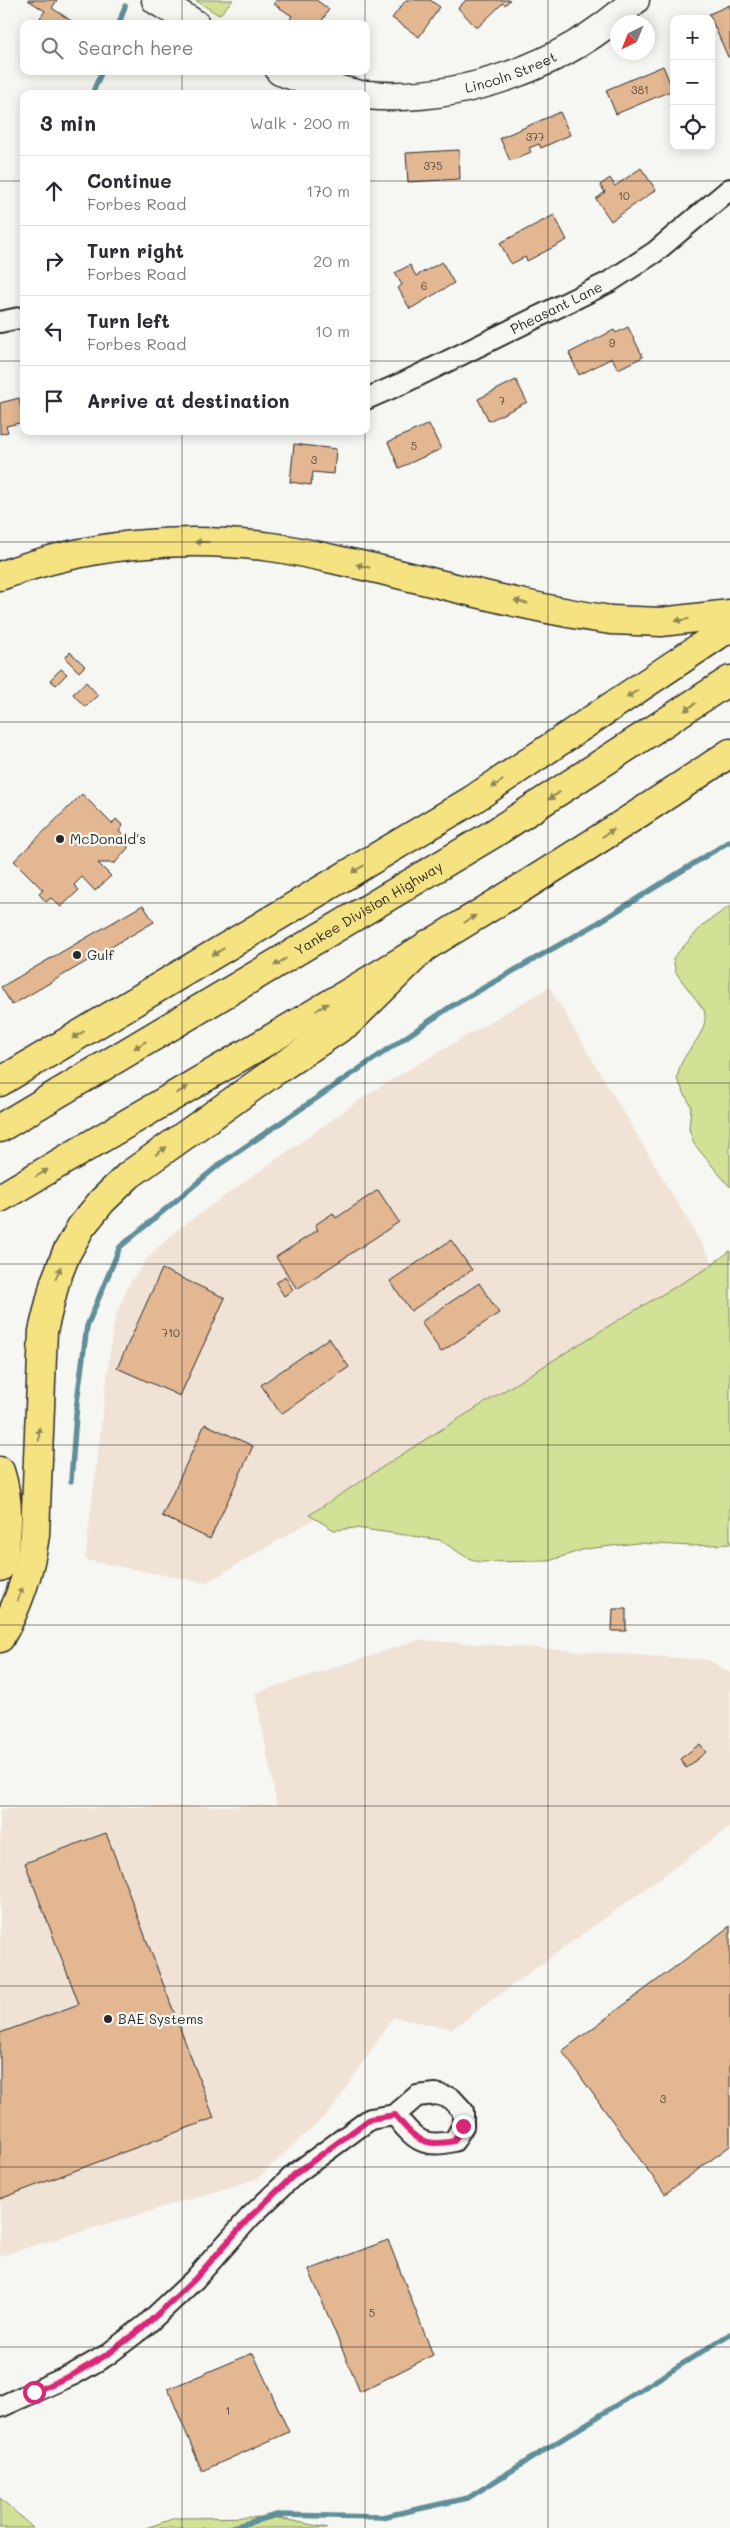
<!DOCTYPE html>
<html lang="en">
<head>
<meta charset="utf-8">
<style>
	body { margin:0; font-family:Mali,sans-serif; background:#f7f7f7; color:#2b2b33 }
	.controls { position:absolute; right:15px; top:15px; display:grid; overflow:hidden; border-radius:10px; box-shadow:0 2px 12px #0003 }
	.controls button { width:45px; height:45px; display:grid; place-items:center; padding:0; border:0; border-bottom:1px solid #e1e1e2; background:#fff; color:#2b2b33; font:25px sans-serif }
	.compass { position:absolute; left:610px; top:15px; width:45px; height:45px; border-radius:50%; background:#fff; box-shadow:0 2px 12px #0003; rotate:223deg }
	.stop { position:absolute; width:15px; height:15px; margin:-11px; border:4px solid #db2777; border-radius:50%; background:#fff }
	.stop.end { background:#db2777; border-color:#fff; box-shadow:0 1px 5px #0008 }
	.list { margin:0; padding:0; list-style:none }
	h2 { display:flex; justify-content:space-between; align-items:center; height:65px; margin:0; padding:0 20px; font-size:21px }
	h2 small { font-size:16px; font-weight:400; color:#7c7c81 }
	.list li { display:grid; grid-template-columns:32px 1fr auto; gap:15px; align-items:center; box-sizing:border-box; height:70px; padding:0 20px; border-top:1px solid #e1e1e2 }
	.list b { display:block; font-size:19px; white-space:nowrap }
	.list p { margin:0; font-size:16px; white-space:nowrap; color:#7c7c81 }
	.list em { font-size:16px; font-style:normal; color:#7c7c81 }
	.icon { flex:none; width:28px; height:28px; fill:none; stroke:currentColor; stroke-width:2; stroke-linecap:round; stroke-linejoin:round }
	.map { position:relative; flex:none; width:730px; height:2528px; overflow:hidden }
	.search { position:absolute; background:#fff; box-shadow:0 2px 12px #0003; left:20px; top:20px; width:350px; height:55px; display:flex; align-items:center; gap:12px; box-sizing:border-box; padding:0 18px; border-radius:10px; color:#7c7c81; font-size:19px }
	.panel { position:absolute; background:#fff; box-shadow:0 2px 12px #0003; left:20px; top:90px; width:350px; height:345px; border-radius:10px }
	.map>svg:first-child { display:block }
</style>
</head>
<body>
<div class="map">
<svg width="730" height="2528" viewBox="0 0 730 2528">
	<rect width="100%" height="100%" fill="#f6f6f2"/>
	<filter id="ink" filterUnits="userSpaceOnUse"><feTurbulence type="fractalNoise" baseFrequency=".02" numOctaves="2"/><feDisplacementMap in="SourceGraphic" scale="10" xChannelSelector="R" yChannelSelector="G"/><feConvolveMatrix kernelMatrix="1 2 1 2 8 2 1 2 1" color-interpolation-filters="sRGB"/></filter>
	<g filter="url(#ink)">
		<g fill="#f0e3d5">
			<path d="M549,987L722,1278L206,1583L85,1560L112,1335L115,1318L129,1284L150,1255L177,1230L374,1090Z"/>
			<path d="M419,1640L709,1660L730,1673V1827L452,2029L393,2017L333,2108L257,2179L0,2256V1809L277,1805L255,1693Z"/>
		</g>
		<g fill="#d1e296" stroke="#7e8660">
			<path d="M195,0H233L219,15Z"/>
			<path d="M730,906V1187L694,1144L689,1129L691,1106L677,1079C678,1074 679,1068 681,1064C689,1046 710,1031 704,1010L676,973L673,958L704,924Z"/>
			<path d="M730,1251V1544L692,1546L638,1543L585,1549L549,1561L479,1562L466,1557L440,1540L356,1528L334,1530L309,1515L418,1444L620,1319L706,1269Z"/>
			<path d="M0,2498L33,2528H0Z"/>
			<path d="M273,2517L328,2528H146L175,2518Z"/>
		</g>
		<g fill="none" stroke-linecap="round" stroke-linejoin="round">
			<g stroke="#618f99" stroke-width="5.5">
				<path d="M119,24L125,6"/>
				<path d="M92,94L102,71"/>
				<path d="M71,1481L77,1402L87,1326L120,1247L220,1164L450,1007L596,924L730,841"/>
				<path d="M229,2528L277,2515L382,2517L468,2498L730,2334"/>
			</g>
		</g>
		<g fill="#e2b792" stroke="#2b2b2b">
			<path d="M28,0H57L52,8L73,22L42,24L38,21L45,11Z"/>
			<path d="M276,0H316L329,9L320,24H287L292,16L274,4Z"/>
			<path d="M406,0H430L440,7L419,37L392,18Z"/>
			<path d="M466,0H510L505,5L503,3L477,28L458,8Z"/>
			<path d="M730,5V57H728L709,14Z"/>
			<path d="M663,66L673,90L616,114L606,90Z"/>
			<path d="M560,112L570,135L541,148L539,144L529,148L531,152L510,161L500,138Z"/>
			<path d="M459,150L460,179L408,182L406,153Z"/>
			<path d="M641,168L656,190L611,221L596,199L605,192L600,185L610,178L615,186Z"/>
			<path d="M554,215L567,240L527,261L525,257L511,264L500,243Z"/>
			<path d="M442,262L454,283L410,309L398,288L402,285L395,273L410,265L416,276Z"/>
			<path d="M628,327L643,357L618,369L612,358L579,375L569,353L614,330L616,333Z"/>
			<path d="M516,380L527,402L489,421L478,399Z"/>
			<path d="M19,398L24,422L6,426L8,432L0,434V403Z"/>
			<path d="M429,424L441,449L399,468L388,442Z"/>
			<path d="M294,444L336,449L334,474L313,472L311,485L290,482Z"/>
			<path d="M70,652L85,666L79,672L65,658Z"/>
			<path d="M61,669L67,674L56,685L50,680Z"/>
			<path d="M86,682L98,695L85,707L73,694Z"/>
			<path d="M82,794L112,824L116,819L123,826L119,831L127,840L128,848L115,863H98L111,876L95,891L82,877L74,885L79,890L61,907L51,898L46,902L39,894L43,890L14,861Z"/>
			<path d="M143,905L154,922L12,1005L1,987Z"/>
			<path d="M378,1190L399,1222L297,1289L276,1257L318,1230L315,1225L333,1213L336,1218Z"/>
			<path d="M451,1240L472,1270L411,1311L390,1281Z"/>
			<path d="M162,1269L225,1298L180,1396L117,1368Z"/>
			<path d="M285,1276L293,1290L284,1296L276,1283Z"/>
			<path d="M479,1283L499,1313L441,1352L421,1322Z"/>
			<path d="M329,1338L349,1367L281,1414L261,1385Z"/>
			<path d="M205,1424L253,1446L210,1539L162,1516Z"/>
			<path d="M613,1609H626V1631H612Z"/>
			<path d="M700,1744L706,1752L686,1768L680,1759Z"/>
			<path d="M106,1833L214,2118L0,2199V2033L79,2004L25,1863Z"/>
			<path d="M730,1926V2146L665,2194L562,2051Z"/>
			<path d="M388,2240L433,2355L360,2392L309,2270Z"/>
			<path d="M253,2353L289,2432L202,2471L168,2389Z"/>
		</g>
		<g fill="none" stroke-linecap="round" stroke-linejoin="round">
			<defs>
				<g id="street">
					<path d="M0,322L24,317"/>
					<path id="s1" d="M366,399L405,382L609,282L655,252L730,189"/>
					<path d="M0,2407L74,2374L107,2355L146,2325L194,2280L250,2217L295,2174L370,2119L395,2115L417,2096L436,2094L451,2098L463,2111V2126L454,2141C423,2149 414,2139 395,2115"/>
				</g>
				<g id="secondary">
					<path d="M156,0L195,24"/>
					<path d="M280,71L319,85L357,94"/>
					<path id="s2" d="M366,95C461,103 566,66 635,0"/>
				</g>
				<g id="highway">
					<path d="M0,576C86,544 181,535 271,547C301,551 331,559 360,565C443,584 527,608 611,620L661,622L730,614"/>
					<path d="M0,1082L472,800L730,627"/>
					<path id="s3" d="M0,1128L493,834L730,680"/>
					<path d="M0,1198C245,1053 494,913 730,753"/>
					<path d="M0,1471C10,1501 9,1536 0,1567"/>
					<path d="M0,1638C18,1606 30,1571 35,1535L43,1331L55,1282L66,1254L81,1227L102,1201L129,1175L275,1071L349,1022L428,944"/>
				</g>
			</defs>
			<use href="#street" stroke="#2b2b2b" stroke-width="24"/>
			<use href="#secondary" stroke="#2b2b2b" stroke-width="31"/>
			<use href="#highway" stroke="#2b2b2b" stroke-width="31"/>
			<use href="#street" stroke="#f6f6f2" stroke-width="20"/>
			<use href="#secondary" stroke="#f6f6f2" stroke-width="28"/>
			<use href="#highway" stroke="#f5e382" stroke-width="28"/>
		</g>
		<defs><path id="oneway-solid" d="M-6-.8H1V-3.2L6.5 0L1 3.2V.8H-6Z" transform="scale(1.25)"/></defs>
		<g fill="#908756">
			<use href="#oneway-solid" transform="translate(202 542) rotate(-180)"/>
			<use href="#oneway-solid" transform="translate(363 566) rotate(-167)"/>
			<use href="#oneway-solid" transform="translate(521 602) rotate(-167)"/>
			<use href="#oneway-solid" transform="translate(682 620) rotate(173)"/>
			<use href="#oneway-solid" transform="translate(632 694) rotate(146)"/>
			<use href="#oneway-solid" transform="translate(690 707) rotate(146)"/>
			<use href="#oneway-solid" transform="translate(497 784) rotate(147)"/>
			<use href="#oneway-solid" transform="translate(554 796) rotate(147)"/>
			<use href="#oneway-solid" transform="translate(608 833) rotate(-33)"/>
			<use href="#oneway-solid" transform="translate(358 869) rotate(149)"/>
			<use href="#oneway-solid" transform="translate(470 919) rotate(-32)"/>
			<use href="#oneway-solid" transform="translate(218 952) rotate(149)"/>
			<use href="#oneway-solid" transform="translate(280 962) rotate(149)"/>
			<use href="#oneway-solid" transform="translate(322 1007) rotate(-31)"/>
			<use href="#oneway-solid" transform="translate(78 1035) rotate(149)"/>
			<use href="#oneway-solid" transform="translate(140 1045) rotate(149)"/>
			<use href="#oneway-solid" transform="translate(182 1090) rotate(-31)"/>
			<use href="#oneway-solid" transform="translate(161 1151) rotate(-35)"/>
			<use href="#oneway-solid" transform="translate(42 1173) rotate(-31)"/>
			<use href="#oneway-solid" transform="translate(58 1273) rotate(-68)"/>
			<use href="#oneway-solid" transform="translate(39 1434) rotate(-88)"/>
			<use href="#oneway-solid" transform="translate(20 1594) rotate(-70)"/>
		</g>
	</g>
	<g fill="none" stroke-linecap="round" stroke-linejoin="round" filter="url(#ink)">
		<path stroke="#db2777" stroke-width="6" d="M34,2392L74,2374L108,2354L146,2325L194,2280L250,2217L295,2174L370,2119L395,2115C414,2138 423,2148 454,2141L463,2126"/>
	</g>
	<path fill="none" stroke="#2b2b2b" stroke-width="1" stroke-opacity="0.55" d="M182,0V24M365,0V24M548,0V2528M182,71V94M365,71V94M0,181H24M366,181H730M0,361H24M366,361H730M182,431V2528M365,431V2528M0,542H730M0,722H730M0,903H730M0,1083H730M0,1264H730M0,1445H730M0,1625H730M0,1806H730M0,1986H730M0,2167H730M0,2347H730"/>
	<g fill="#2b2b2b" stroke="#f6f6f2" stroke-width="2">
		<circle cx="60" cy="839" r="5"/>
		<circle cx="77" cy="955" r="5"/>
		<circle cx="108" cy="2019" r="5"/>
	</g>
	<g text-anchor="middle" stroke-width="4.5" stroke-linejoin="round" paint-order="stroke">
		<g font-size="11" fill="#594e45">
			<text x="640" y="94">381</text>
			<text x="535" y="141">377</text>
			<text x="433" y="170">375</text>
			<text x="624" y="200">10</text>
			<text x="424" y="290">6</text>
			<text x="612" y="347">9</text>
			<text x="502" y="405">7</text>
			<text x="414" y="450">5</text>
			<text x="314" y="464">3</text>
			<text x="171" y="1337">710</text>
			<text x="663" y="2103">3</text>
			<text x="372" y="2317">5</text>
			<text x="228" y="2415">1</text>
		</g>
		<g font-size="14" fill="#2b2b2b" stroke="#f6f6f2">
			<text dy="5" stroke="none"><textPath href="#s2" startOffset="148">Lincoln Street</textPath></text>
			<text dy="5" stroke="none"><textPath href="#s1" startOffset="211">Pheasant Lane</textPath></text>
			<text dy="5" stroke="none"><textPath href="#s3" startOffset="429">Yankee Division Highway</textPath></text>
		</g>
		<g font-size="14" fill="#2b2b2b" stroke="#f6f6f2" text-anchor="start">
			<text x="70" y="844">McDonald's</text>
			<text x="87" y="960">Gulf</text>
			<text x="118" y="2024">BAE Systems</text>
		</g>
	</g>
</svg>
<div class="controls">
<button>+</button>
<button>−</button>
<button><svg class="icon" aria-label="locate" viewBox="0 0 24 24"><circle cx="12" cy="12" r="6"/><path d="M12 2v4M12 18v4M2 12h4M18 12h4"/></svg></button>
</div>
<svg class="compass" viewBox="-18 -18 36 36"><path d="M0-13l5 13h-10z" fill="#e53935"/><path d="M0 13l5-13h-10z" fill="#7c7c81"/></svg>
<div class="stop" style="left:34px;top:2392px"></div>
<div class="stop end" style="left:463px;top:2126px"></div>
<div class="search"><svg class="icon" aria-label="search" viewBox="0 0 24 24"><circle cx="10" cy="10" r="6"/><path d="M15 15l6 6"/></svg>Search here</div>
<section class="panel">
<h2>3 min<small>Walk · 200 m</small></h2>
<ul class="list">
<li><svg class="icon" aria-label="ahead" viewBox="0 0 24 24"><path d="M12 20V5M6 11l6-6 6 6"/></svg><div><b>Continue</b><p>Forbes Road</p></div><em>170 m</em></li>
<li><svg class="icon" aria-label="right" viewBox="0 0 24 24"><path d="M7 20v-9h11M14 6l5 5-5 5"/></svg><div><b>Turn right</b><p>Forbes Road</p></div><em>20 m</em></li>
<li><svg class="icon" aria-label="left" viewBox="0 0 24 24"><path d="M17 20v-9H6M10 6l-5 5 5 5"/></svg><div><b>Turn left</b><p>Forbes Road</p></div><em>10 m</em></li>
<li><svg class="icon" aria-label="arrive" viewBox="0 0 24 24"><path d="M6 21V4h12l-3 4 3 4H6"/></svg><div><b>Arrive at destination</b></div></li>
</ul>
</section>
</div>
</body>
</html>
